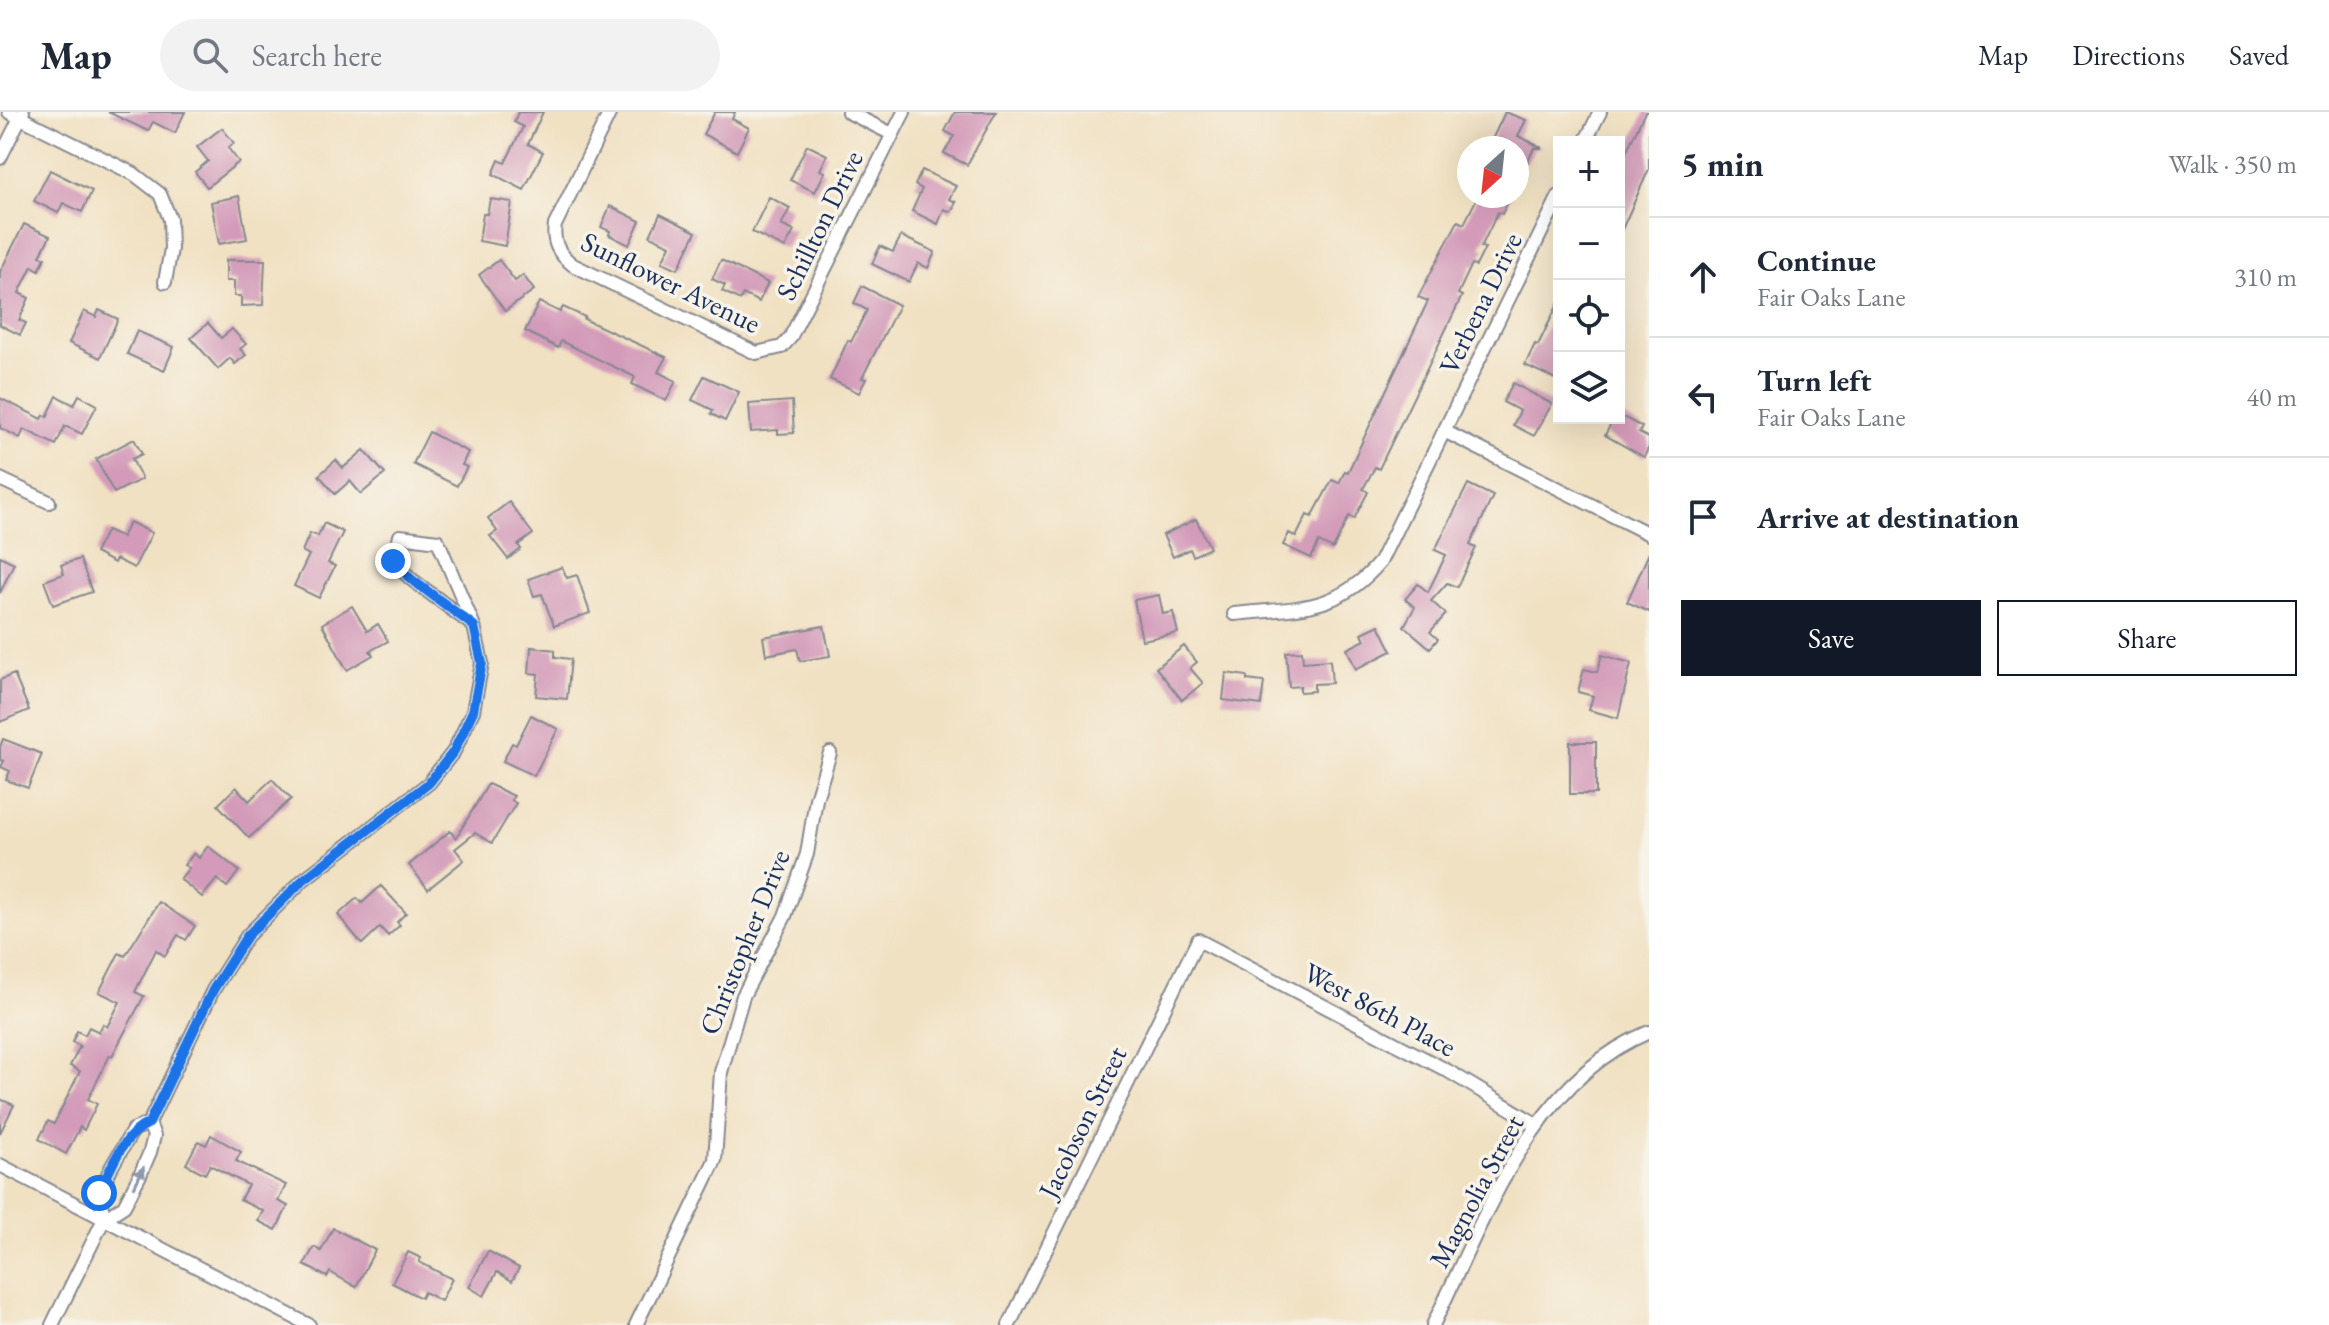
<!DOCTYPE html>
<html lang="en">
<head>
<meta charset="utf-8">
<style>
	body { margin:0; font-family:"EB Garamond",serif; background:#f2f2f3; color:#1f2937 }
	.controls { position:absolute; right:24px; top:24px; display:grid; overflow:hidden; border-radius:0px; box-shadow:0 8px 32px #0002 }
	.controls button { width:72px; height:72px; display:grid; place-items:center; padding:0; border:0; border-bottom:2px solid #e0e1e3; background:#fff; color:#1f2937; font:40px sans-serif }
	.compass { position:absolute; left:1457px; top:24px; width:72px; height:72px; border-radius:50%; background:#fff; box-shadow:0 8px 32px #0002; rotate:207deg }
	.stop { position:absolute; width:24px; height:24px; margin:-18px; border:6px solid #1a73e8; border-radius:50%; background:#fff }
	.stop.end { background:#1a73e8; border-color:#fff; box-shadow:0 2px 8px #0008 }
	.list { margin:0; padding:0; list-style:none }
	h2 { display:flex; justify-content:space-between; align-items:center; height:104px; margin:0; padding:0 32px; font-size:34px }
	h2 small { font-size:26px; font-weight:400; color:#747a83 }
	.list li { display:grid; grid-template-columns:52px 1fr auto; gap:24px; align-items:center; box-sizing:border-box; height:120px; padding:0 32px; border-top:2px solid #e0e1e3 }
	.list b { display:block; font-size:30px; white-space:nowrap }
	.list p { margin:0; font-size:26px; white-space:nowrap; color:#747a83 }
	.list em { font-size:26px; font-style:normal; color:#747a83 }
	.actions { display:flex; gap:16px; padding:24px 32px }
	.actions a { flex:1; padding:18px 0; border:2px solid #111827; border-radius:0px; text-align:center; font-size:28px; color:#111827 }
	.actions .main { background:#111827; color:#fff }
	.icon { flex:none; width:44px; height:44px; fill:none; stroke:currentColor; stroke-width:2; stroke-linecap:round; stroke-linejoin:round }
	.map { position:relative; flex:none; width:1649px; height:1213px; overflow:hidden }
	header { display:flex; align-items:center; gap:48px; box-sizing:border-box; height:112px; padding:0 40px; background:#fff; border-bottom:2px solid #e0e1e3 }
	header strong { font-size:38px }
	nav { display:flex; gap:44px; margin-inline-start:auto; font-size:28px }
	.search { width:560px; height:72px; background:#f2f2f3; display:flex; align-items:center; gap:20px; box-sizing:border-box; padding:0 28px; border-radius:44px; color:#747a83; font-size:30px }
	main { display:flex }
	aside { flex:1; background:#fff }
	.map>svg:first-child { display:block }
</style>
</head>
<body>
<header>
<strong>Map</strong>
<div class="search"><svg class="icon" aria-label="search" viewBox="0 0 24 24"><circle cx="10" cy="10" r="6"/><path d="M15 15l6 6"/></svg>Search here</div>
<nav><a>Map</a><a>Directions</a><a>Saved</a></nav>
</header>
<main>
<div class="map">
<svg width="1649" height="1213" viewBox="0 0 1649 1213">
	<rect width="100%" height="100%" fill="#f7f3e8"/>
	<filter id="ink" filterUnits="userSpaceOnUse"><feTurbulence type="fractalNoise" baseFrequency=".0125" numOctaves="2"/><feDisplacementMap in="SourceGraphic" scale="16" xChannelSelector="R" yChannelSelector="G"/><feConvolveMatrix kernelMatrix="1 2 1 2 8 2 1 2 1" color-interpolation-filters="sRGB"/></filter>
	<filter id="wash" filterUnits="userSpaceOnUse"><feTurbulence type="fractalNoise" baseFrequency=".006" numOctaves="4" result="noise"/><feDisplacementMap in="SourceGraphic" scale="32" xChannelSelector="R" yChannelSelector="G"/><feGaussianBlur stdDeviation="1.8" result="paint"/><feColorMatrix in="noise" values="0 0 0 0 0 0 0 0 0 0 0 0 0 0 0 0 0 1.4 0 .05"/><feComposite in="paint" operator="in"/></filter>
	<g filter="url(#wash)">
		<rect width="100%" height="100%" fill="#f1e1c3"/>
		<g id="blocks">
			<g fill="#d39bb9">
				<path d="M108,0H185L175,21L153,10L148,19Z"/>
				<path d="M518,0H543L528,32L543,40L524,78L493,62L499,48L505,51L523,15L514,10Z"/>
				<path d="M715,0H735L732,7L749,16L737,40L703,22Z"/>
				<path d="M955,0H996L967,53L944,41L954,24L945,19Z"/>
				<path d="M1505,0L1526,8L1518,24L1542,36H1534L1527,51L1517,46V36H1488Z"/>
				<path d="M1645,0H1649V57L1619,124V55Z"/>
				<path d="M222,16L234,31L228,36L239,50L207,75L195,60L208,49L197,35Z"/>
				<path d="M807,33L827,43L820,58L825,60L815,80L790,68Z"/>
				<path d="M50,58L92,79L82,100L63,91L58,101L34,89Z"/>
				<path d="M922,58L956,74L949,87L956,90L951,100L944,97L938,112L912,99L922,77L915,73Z"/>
				<path d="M239,84L247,127L219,132L211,90Z"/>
				<path d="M1478,84H1511L1502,102L1498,100L1481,135L1485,136L1476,154L1472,152L1458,182L1462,184L1379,357L1375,355L1363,377L1368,380L1354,407L1349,404L1333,437L1319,430L1311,446L1283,433L1289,421L1296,425L1307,403L1312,405L1332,368L1339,371L1345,359L1348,360L1428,189L1418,185L1458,109L1464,112Z"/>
				<path d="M769,85L790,96L781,113L794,119L785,136L752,120Z"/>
				<path d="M490,87L512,90L505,134L479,129L483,102H487Z"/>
				<path d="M610,94L640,109L629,133L609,123L610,119L601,115Z"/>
				<path d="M660,102L696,120L678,157L662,150L670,133L650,124Z"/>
				<path d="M24,112L50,124L40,144L45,146L39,158L32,154L19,181L29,186L19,208L26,211L20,223L0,213V160Z"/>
				<path d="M901,124L935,140L928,156L918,151L909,170L872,152L880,134L893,140Z"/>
				<path d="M226,148H265L263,193L241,194V184H234V169H226Z"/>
				<path d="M499,148L515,169L523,163L534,178L505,199L479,163Z"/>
				<path d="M721,148L768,171L759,190L743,182L740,188L722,179L725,173L712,167Z"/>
				<path d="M862,174L899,193L862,266L866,267L859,281L830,267L848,228L851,230L867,198L854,191Z"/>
				<path d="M539,190L560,200L563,195L585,205L584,207L666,245L658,260L676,269L666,289L632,272L635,265L561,229L558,236L525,219Z"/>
				<path d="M1559,190V233L1555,242L1559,244V269L1525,253L1535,232L1538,233Z"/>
				<path d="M99,198L118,207L100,246L69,231L84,199L96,205Z"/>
				<path d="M208,211L221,226L232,217L246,232L240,237L246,243L235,252L230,246L218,257L191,226Z"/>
				<path d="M137,219L174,235L164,259L127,242Z"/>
				<path d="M704,264L739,280L725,309L711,302L713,298L692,288Z"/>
				<path d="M1513,271L1552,292L1534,324L1513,313L1520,299L1503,290Z"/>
				<path d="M79,283L97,293L82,322L65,314L56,333L24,317L20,326L0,316V286L42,307L44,303L47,305L57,284L74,293Z"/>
				<path d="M792,289L794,321L778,322V318L751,320L749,292Z"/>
				<path d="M1614,306H1625L1642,315L1639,321L1649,326V335L1644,345L1605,323Z"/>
				<path d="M429,320L468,340L462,353L467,355L457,374L413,352Z"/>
				<path d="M134,327L142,342L132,347L142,367L114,381L96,347Z"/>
				<path d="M364,338L385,362L361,382L350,369L335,382L319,363L336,348L343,356Z"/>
				<path d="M1468,372L1493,384L1470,433L1476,436L1457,475L1447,471L1431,489L1446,502L1430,520L1438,527L1430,536L1404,514L1415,495L1405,487L1418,472L1428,480L1446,443L1435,438Z"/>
				<path d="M509,390L533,422L518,433L521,437L508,447L490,424L497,419L488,406Z"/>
				<path d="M1196,407L1210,436L1193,444L1190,437L1173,445L1163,423Z"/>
				<path d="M130,410L152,421L134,456L116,447L114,451L95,441L107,418L122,425Z"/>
				<path d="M324,411L343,420L328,451L335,454L319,486L294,474L309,443L302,439L310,421L318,424Z"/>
				<path d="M1649,441V500L1627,490Z"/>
				<path d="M0,444L14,451L0,481Z"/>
				<path d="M80,447L92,480L53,493L44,469L64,462L61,453Z"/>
				<path d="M562,455L567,466L577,463L590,501L554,514L542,482L534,484L528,467Z"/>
				<path d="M1159,483L1163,502L1173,500L1178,521L1142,528L1134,488Z"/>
				<path d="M352,494L367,519L378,512L388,529L370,539L373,543L347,558L322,512Z"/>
				<path d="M1379,513L1392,539L1356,557L1347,537L1365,528L1362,521Z"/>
				<path d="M824,514L830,544L800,549L797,537L766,543L763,525Z"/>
				<path d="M1184,534L1197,550L1190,556L1203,571L1182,588L1156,556Z"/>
				<path d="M531,535L555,538V545L571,547L567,587L536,584L538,562L529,561Z"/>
				<path d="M1302,539L1303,550L1330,548L1332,571L1314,572V579L1300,580V574L1289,575L1286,540Z"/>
				<path d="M1602,543L1631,551L1618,606L1589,598L1593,584L1578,580L1584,557L1597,560Z"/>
				<path d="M1226,561L1247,564V568L1264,570L1261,593L1223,588Z"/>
				<path d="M14,562L29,598L0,610V568Z"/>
				<path d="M531,603L558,617L534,664L503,649L512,631L516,633Z"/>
				<path d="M3,627L42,642L28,676L6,668L10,659L1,655L4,649L0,648V635Z"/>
				<rect x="1570" y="630" width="26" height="52"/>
				<path d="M272,667L291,687L249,726L218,693L236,675L249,689Z"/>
				<path d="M488,672L514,684L511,688L516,691L492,731L475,721L455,737L464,748L428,777L409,753L450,719L456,726Z"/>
				<path d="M208,734L239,759L227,775L217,767L202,785L180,767L189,756L184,753L194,741L199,746Z"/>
				<path d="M381,774L406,801L397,810L400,813L388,824L380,815L362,832L338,803L357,786L362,791Z"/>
				<path d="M159,790L195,814L186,828L178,823L165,844L156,838L135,880L144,884L112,944L110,943L88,987L97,992L84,1018L80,1015L66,1042L39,1027L48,1009L54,1012L80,959L70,954L80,934L72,930L77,919L85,923L89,915L99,920L103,912L107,915L120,890L99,880L119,841L125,844Z"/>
				<path d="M0,987L14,993L0,1021Z"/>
				<path d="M211,1023L241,1040L236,1049L286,1073L278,1089L288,1094L276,1118L258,1109L263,1099L240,1088L248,1073L210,1053L205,1062L186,1052L198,1029L206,1033Z"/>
				<path d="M333,1116L375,1138L356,1175L330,1160L327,1165L304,1153L314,1135L321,1139Z"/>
				<path d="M488,1139L519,1156L512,1169L497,1160L484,1184L469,1175Z"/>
				<path d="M408,1140L421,1146L419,1150L452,1167L441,1189L424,1180L421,1186L392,1171Z"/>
			</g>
		</g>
	</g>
	<g filter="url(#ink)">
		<use href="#blocks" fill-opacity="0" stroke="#868890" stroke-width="2"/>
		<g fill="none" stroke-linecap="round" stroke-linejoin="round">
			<defs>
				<g id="minor">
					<path d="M9,0L134,62L160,82L170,107L171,137L165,170"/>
					<path d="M610,0L555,113C552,131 559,142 573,153L756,241L782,235L790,226L904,0"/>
					<path d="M848,0L892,22"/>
					<path d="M1585,30L1600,0"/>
					<path d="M0,46L23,0"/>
					<path d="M1444,319L1649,422"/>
					<path d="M0,367L49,390"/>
					<path d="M1234,502C1295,495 1336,502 1380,450L1559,84"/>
					<path d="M0,1053L309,1213"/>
					<path d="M104,1107L99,1081L112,1054L133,1018L149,1011L213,878L247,824L303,768L429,671L454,639L473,599L482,551L474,514L438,429L400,424L393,449L411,467L474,514"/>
					<path d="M104,1107L124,1094L140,1063L150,1040L154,1024L149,1011"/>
					<path d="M52,1213L104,1107"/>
					<path d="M636,1213L715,1048L721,960L743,884L785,804L807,742L816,687L830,641"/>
					<path d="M1009,1213L1198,828L1448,959L1536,1012"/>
					<path d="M1433,1213C1485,1107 1531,969 1649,920"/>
				</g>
			</defs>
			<use href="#minor" stroke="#868890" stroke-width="16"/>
			<use href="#minor" stroke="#fff" stroke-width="12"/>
		</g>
		<defs><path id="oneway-solid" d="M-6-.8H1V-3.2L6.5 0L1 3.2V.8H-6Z" transform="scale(2)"/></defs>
		<use fill="#8d97ae" href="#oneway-solid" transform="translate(139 1065) rotate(-65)"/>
	</g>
	<g fill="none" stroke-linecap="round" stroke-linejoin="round" filter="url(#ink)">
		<path stroke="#1a73e8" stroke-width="10" d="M99,1081C112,1055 121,1024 149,1011L213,878L247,824L303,768L429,671L454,639L473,599L482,551L474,514L411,467L393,449"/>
	</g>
	<g text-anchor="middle" stroke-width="7" stroke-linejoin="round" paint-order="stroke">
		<g font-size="28" fill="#1b2f5e" stroke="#f7f3e8">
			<text transform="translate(819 113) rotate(-64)" y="10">Schillton Drive</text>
			<text transform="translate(671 170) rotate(26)" y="10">Sunflower Avenue</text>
			<text transform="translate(1480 191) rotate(-64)" y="10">Verbena Drive</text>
			<text transform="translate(744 830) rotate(-68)" y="10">Christopher Drive</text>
			<text transform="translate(1380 897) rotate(28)" y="10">West 86th Place</text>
			<text transform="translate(1082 1010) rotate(-64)" y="10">Jacobson Street</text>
			<text transform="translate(1476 1079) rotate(-62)" y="10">Magnolia Street</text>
		</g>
	</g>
</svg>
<div class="controls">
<button>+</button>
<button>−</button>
<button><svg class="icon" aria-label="locate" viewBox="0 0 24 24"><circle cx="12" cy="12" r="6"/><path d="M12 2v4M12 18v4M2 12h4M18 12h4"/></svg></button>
<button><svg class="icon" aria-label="layers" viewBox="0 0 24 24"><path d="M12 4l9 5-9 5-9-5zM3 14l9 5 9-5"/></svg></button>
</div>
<svg class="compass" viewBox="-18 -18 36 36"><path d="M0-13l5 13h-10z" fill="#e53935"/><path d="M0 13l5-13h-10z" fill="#747a83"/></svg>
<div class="stop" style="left:99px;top:1081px"></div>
<div class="stop end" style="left:393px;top:449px"></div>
</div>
<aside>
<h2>5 min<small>Walk · 350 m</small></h2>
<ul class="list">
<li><svg class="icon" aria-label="ahead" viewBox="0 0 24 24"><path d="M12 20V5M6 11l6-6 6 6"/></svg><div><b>Continue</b><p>Fair Oaks Lane</p></div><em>310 m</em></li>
<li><svg class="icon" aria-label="left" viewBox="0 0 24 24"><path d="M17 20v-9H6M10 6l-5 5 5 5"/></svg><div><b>Turn left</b><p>Fair Oaks Lane</p></div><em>40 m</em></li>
<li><svg class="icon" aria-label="arrive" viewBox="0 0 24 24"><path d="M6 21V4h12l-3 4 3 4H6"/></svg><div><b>Arrive at destination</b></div></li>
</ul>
<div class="actions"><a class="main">Save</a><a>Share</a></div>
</aside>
</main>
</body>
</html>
